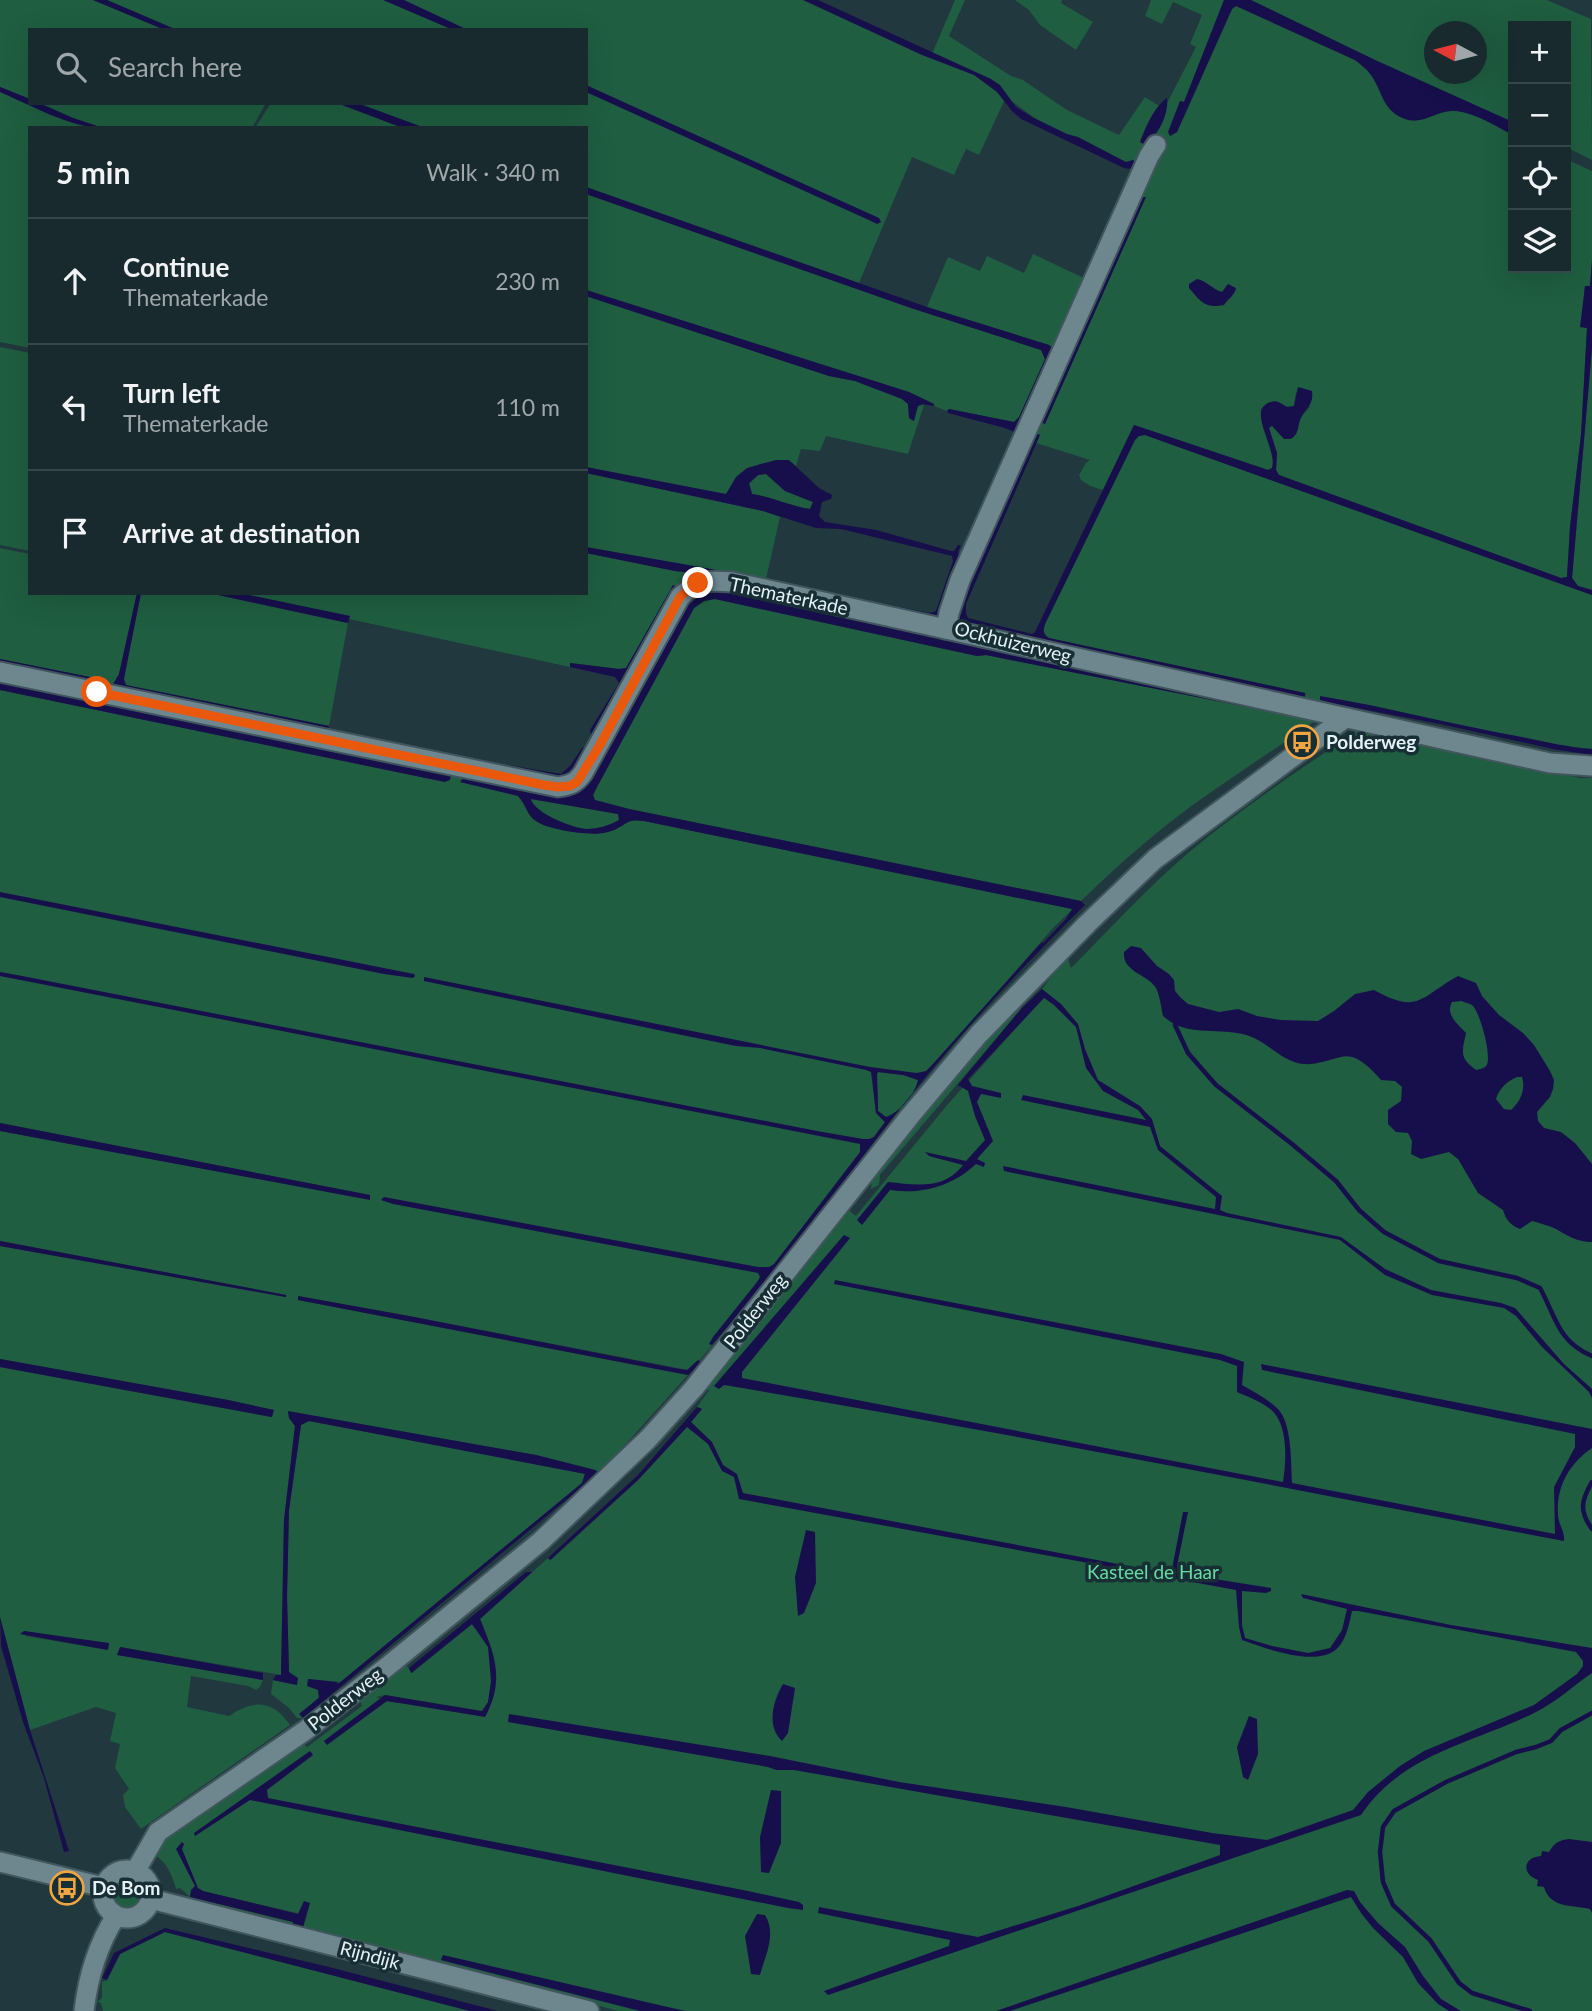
<!DOCTYPE html>
<html lang="en">
<head>
<meta charset="utf-8">
<style>
	body { margin:0; font-family:Lato,sans-serif; background:#223237; color:#f1f3f6 }
	.controls { position:absolute; right:21px; top:21px; display:grid; overflow:hidden; border-radius:0px; box-shadow:0 7px 28px #0002 }
	.controls button { width:63px; height:63px; display:grid; place-items:center; padding:0; border:0; border-bottom:2px solid #37464b; background:#192a2f; color:#f1f3f6; font:35px sans-serif }
	.compass { position:absolute; left:1424px; top:21px; width:63px; height:63px; border-radius:50%; background:#192a2f; box-shadow:0 7px 28px #0002; rotate:277deg }
	.stop { position:absolute; width:21px; height:21px; margin:-16px; border:5px solid #ea580c; border-radius:50%; background:#fff }
	.stop.end { background:#ea580c; border-color:#fff; box-shadow:0 2px 7px #0008 }
	.list { margin:0; padding:0; list-style:none }
	h2 { display:flex; justify-content:space-between; align-items:center; height:91px; margin:0; padding:0 28px; font-size:30px }
	h2 small { font-size:23px; font-weight:400; color:#9fa7aa }
	.list li { display:grid; grid-template-columns:46px 1fr auto; gap:21px; align-items:center; box-sizing:border-box; height:126px; padding:0 28px; border-top:2px solid #37464b }
	.list b { display:block; font-size:26px; white-space:nowrap }
	.list p { margin:0; font-size:23px; white-space:nowrap; color:#9fa7aa }
	.list em { font-size:23px; font-style:normal; color:#9fa7aa }
	.icon { flex:none; width:38px; height:38px; fill:none; stroke:currentColor; stroke-width:2; stroke-linecap:round; stroke-linejoin:round }
	.map { position:relative; flex:none; width:1592px; height:2011px; overflow:hidden }
	.search { position:absolute; background:#192a2f; box-shadow:0 7px 28px #0002; left:28px; top:28px; width:560px; height:77px; display:flex; align-items:center; gap:18px; box-sizing:border-box; padding:0 24px; border-radius:0px; color:#9fa7aa; font-size:26px }
	.panel { position:absolute; background:#192a2f; box-shadow:0 7px 28px #0002; left:28px; top:126px; width:560px; height:469px; border-radius:0px }
	.map>svg:first-child { display:block }
</style>
</head>
<body>
<div class="map">
<svg width="1592" height="2011" viewBox="0 0 1592 2011">
	<rect width="100%" height="100%" fill="#21383f"/>
	<g fill="#1f5e41" fill-rule="evenodd">
		<path d="M0,0H93L165,30H30V99L0,87Z"/>
		<path d="M107,0H809L932,54L955,0H965L949,36L1011,76L1023,80L1067,110L1119,135L1145,97L1164,109L1196,47L1190,44L1202,15L1173,2L1162,24L1145,16L1151,0H1224L1184,102L1181,101L1170,136L1177,132L1232,9L1236,6L1355,60C1361,65 1367,69 1371,75C1379,86 1384,105 1394,113C1416,131 1432,112 1452,111C1472,110 1495,126 1513,135V268H1566V159L1592,171V260L1590,287L1585,286L1581,327L1587,328L1581,435L1570,527L1567,577L1561,578L1279,475L1276,471L1277,453L1269,428L1272,425L1296,435L1300,418L1310,407L1296,392L1294,406L1290,408L1284,405L1269,402L1261,409C1259,430 1279,448 1272,468L1268,470L1134,425L1103,490L1090,486L1081,480L1079,475L1086,463L1090,460L1036,443L1039,435L964,585L962,622L1306,695L1305,693L1048,638C1042,633 1043,629 1046,622L1135,439L1139,436L1145,435L1592,595V749L1570,747L1320,700L1337,705C1294,737 1248,766 1204,797C1160,828 1120,863 1081,901L629,809L595,800L593,795L597,787L694,608L704,601L715,599L977,656L986,655L1287,715C1099,671 910,630 721,590H704L584,781L461,782L518,796L537,822L545,826L597,834L622,826L631,820L644,821L1073,909L1053,928L924,1076L874,1068L871,1074L876,1113L885,1122L726,1329L699,1361L688,1370L409,1316L298,1296V1300L688,1375L616,1455L595,1475L597,1472L595,1470L536,1455L288,1412L289,1418L295,1425L284,1520L281,1675L120,1647L118,1655L263,1680L260,1687L256,1690L248,1686L191,1676L187,1707L229,1716C253,1700 272,1699 290,1725L141,1829L125,1807L123,1795L129,1789L115,1768L120,1744L110,1741L116,1713L96,1707L30,1730L0,1617V1367L271,1417L273,1410L228,1400L0,1359V1246L285,1297L286,1295L0,1241V1131L369,1199L370,1195L0,1123V690L445,782L34,688L89,677L0,659V548L30,554V593H137L119,674L112,686L556,779L574,771L674,585L629,666L626,668L619,669L571,663L570,667L349,619V616L239,593H586V553L675,571L742,579L934,618L1054,354L1049,345L927,307L948,257L980,271L987,256L1024,273L1033,254L1088,280L1137,170L1083,146L1047,127L1006,97L979,155L966,149L954,175L912,157L859,283L586,187V128H425L357,103H586V30H177ZM1139,197L1145,198L1045,423ZM24,1631L67,1638L108,1650L26,1636Z"/>
		<path d="M1015,0H1062L1061,3L1093,22L1076,50L1040,25L1029,10Z"/>
		<path d="M1251,0H1547L1591,19L1592,160L1566,147V26H1513V123L1375,60ZM1434,32H1476V74H1434Z"/>
		<path d="M0,92L89,128H30V348L0,342Z"/>
		<path d="M39,103H266L252,128H103L73,118Z"/>
		<path d="M271,103H337L403,128H255Z"/>
		<path d="M586,194L911,308L1041,350L1045,359L1019,417L1014,422L949,409L947,411L934,406V404L909,392L586,290Z"/>
		<path d="M586,296L829,376L855,381L902,399L908,404L909,418L913,421L918,406L924,405L908,454L826,436L820,451L801,449L796,466L789,461L776,460L771,463L759,464L726,494H716L586,467Z"/>
		<path d="M0,347L30,353V551L0,545Z"/>
		<path d="M1592,348V590L1578,586L1572,578Z"/>
		<path d="M586,473L763,511L780,517L766,579L586,547Z"/>
		<path d="M766,474L785,491L813,502L810,509C790,506 772,497 752,494L749,484L758,475Z"/>
		<path d="M141,593H209L348,623L329,726L125,685L123,679Z"/>
		<path d="M1357,731L1580,778H1592V2011H619L302,1931L306,1915L192,1889L190,1897L294,1922L292,1928L187,1903L189,1896L180,1888L176,1889C172,1874 167,1863 154,1854L160,1840L300,1739L307,1747L362,1706L358,1696L402,1659L412,1673L472,1624L479,1633L484,1629L480,1619L548,1558L551,1560L638,1480L687,1427L692,1431L691,1422L702,1409L697,1407L709,1390L700,1386L756,1318L773,1304L782,1287L847,1209L856,1216L948,1104L1043,998L1042,989L1067,956L1071,968C1109,930 1146,889 1187,854C1240,809 1299,770 1357,731ZM385,1695L402,1698L398,1703L386,1701L327,1744L324,1741L380,1699L376,1697Z"/>
		<path d="M531,799L618,814L619,820C611,825 597,829 587,829C572,828 542,815 531,804Z"/>
		<path d="M1017,1004L1021,1009L880,1175L879,1185L871,1189L872,1174Z"/>
		<path d="M878,1072L903,1075L918,1080C916,1093 898,1114 886,1117L878,1111L877,1074Z"/>
		<path d="M309,1421L585,1473L582,1483L341,1682L308,1679L318,1690L319,1697L300,1714L303,1718H297L289,1708L271,1694L273,1680L296,1685L289,1672L287,1597L289,1510L301,1425Z"/>
		<circle cx="127" cy="1894" r="16"/>
		<path d="M165,1932L470,2011H103L101,2003L97,2002L102,1998V1982L107,1980L120,1954Z"/>
	</g>
	<g fill="#170f4c" fill-rule="evenodd">
		<path d="M93,0H107L177,30H165Z"/>
		<path d="M383,0H404L468,30H453Z"/>
		<path d="M803,0H818L991,79L1000,85L1016,107L1032,117L1067,134L1078,137L1126,162L1133,160L1137,162C1133,168 1131,170 1124,168L1021,119L1012,111L997,92L974,75L922,55Z"/>
		<path d="M1224,0H1251L1375,60L1513,122V135C1496,126 1477,114 1457,111C1434,108 1421,132 1394,113C1382,104 1380,87 1371,75C1367,69 1361,65 1355,60L1236,6L1232,9L1177,132L1170,136L1168,132L1180,101L1184,102Z"/>
		<path d="M586,85L879,218L881,222L877,224L871,221L586,92Z"/>
		<path d="M0,87L30,99V103H39L73,118L103,128C71,128 30,105 0,92Z"/>
		<path d="M1167,98C1169,115 1158,135 1145,145L1140,142C1145,128 1154,107 1167,98Z"/>
		<path d="M337,103H357L425,128H403Z"/>
		<path d="M586,187L927,307L1049,345L1053,348L1019,434L1005,428L948,413L947,411L949,409L1014,422L1019,417L1045,359L1041,350L911,308L586,194Z"/>
		<path d="M1139,197H1146L1045,424L1040,422Z"/>
		<path d="M1592,260V348L1572,578L1578,586L1592,590V595L1145,435L1139,436L1135,440L1046,622C1043,630 1042,633 1049,638L1305,693V697L970,629L962,622L957,615L964,585L1030,435L1036,433L1040,435L966,604V613L968,618L1032,634L1035,632L1134,425L1268,470L1272,468C1278,449 1245,409 1271,402C1277,400 1281,403 1286,407L1294,406L1298,387L1312,391C1314,405 1306,407 1301,418C1298,423 1299,431 1295,435C1292,440 1289,439 1284,439L1272,426L1269,428L1277,453L1276,470L1279,475L1561,578L1567,577L1570,527L1581,435L1587,328L1580,327L1585,286H1590Z"/>
		<path d="M1197,279C1207,281 1212,289 1222,292L1228,284L1236,288C1235,295 1228,299 1224,305C1205,309 1200,301 1189,288V284Z"/>
		<path d="M586,290L909,392L934,404V406L922,404L918,406L914,421L909,418L908,404L902,399L855,381L829,376L586,296Z"/>
		<path d="M776,460H789L819,488L832,495L831,499L822,502L819,516L825,522L876,530L951,551H954L958,545L961,546L958,552L960,558L942,612L934,618L880,606V603L930,613L936,611L953,561L952,556L841,529L816,528L763,511L586,473V467L726,494L736,477L747,468ZM766,474L785,491L813,502L810,509C790,506 772,497 752,494L749,483L758,475Z"/>
		<path d="M586,547L722,571L721,576L675,571L586,553Z"/>
		<path d="M673,585L677,587L596,735L591,734L590,730L619,683L615,677L570,667V663L619,669L626,668Z"/>
		<path d="M705,590H721L1288,713L1287,715L986,655L977,656L715,599L704,601L694,608L597,787L593,795L595,800L629,809L1081,901L1085,905C1011,978 940,1055 877,1138C823,1208 770,1279 712,1345L709,1344L713,1337L757,1282L760,1277L758,1273L393,1204L381,1200L384,1197L758,1267H769L774,1264L860,1152V1144L0,976V972L17,975L817,1131L863,1139H869L874,1137L885,1122L876,1113L872,1077L871,1072L866,1070L760,1048L736,1046L677,1034L424,981V977L870,1067L917,1073L926,1071L932,1065L1040,944L1044,942L1066,919L1072,909L644,821C623,818 625,828 608,832C592,837 546,830 533,819C526,812 525,803 518,796L460,782L465,776L559,794L680,609L693,596ZM531,799L618,814L619,820C611,825 598,829 587,829C574,829 534,813 531,799ZM878,1072L903,1075L918,1080C916,1093 898,1114 886,1117L878,1111L877,1074Z"/>
		<path d="M137,593H141L124,679L126,685L329,726L327,734L112,686L119,674Z"/>
		<path d="M209,593H239L350,616L348,623Z"/>
		<path d="M0,659L90,677L88,681L0,664Z"/>
		<path d="M0,680L452,770L450,780L445,782L0,690Z"/>
		<path d="M1320,696C1388,707 1454,725 1522,737C1546,742 1568,747 1592,749V755L1553,749L1440,724L1330,703L1320,700Z"/>
		<path d="M586,747L588,749C583,757 577,772 568,776C554,784 507,767 491,764V762L561,774L570,766L582,748Z"/>
		<path d="M0,892L414,974L415,976L413,978L384,974L0,897Z"/>
		<path d="M1131,946L1141,948L1157,966L1169,974L1174,980L1175,991L1181,998L1188,1004L1219,1012L1238,1009L1257,1016L1281,1020L1318,1021L1334,1011L1355,994L1374,990C1419,1015 1420,997 1458,976L1476,983L1482,996L1499,1015L1523,1033L1534,1045L1550,1071L1554,1080L1553,1089L1550,1097L1537,1112L1538,1121L1544,1128L1561,1132L1575,1143L1592,1164V1242C1576,1242 1567,1235 1554,1228C1547,1225 1539,1223 1532,1221L1520,1229C1510,1225 1506,1220 1503,1210L1478,1193L1458,1159L1449,1152L1421,1159L1411,1154L1412,1141L1408,1133L1396,1132L1388,1124V1110L1401,1101L1402,1087L1395,1081L1381,1080C1371,1069 1357,1053 1341,1057C1328,1060 1317,1065 1303,1064C1284,1062 1272,1047 1256,1039C1231,1026 1202,1036 1176,1025C1172,1023 1167,1019 1163,1016C1161,1007 1160,996 1156,988C1148,974 1122,972 1124,952ZM1462,1001C1466,1003 1470,1003 1473,1006C1480,1013 1493,1059 1486,1066C1483,1069 1480,1069 1476,1070C1459,1058 1462,1052 1466,1033C1458,1024 1445,1015 1452,1002ZM1517,1077H1522C1526,1090 1520,1102 1511,1110L1504,1109L1496,1099C1499,1089 1507,1081 1517,1077Z"/>
		<path d="M1042,989L1061,1004L1078,1024L1085,1049L1098,1080L1140,1106L1152,1119L1160,1146L1222,1196L1220,1210L1227,1213L1341,1237L1385,1269L1431,1290L1501,1303L1515,1308L1564,1364L1592,1389V1398L1589,1392L1542,1347L1516,1316L1504,1308L1432,1295L1385,1275L1340,1240L1004,1171L1003,1166L1215,1209L1216,1197L1158,1150L1150,1127L1021,1100L1023,1095L1146,1120L1138,1110L1103,1091L1086,1068L1076,1027L1054,1005L1044,998L968,1079L972,1086L1001,1093V1098L981,1094L977,1102L993,1141L977,1159L985,1163L984,1167L976,1164C953,1186 921,1195 890,1190L862,1225L857,1220L888,1182C916,1185 944,1190 963,1165L929,1156L925,1152L966,1161L985,1140L975,1116L968,1091L958,1085L1021,1009Z"/>
		<path d="M0,1123L370,1195V1200L0,1131Z"/>
		<path d="M844,1235L850,1238L742,1372V1378L1283,1482C1286,1462 1288,1433 1276,1415C1267,1403 1250,1398 1237,1392V1366L1220,1360L834,1284L835,1280L1221,1354L1244,1362L1242,1385C1254,1392 1268,1399 1278,1409C1292,1423 1291,1464 1292,1483L1555,1534L1554,1487L1575,1447V1434L1262,1370L1261,1364L1592,1429V1448C1570,1463 1556,1486 1558,1514C1558,1524 1565,1531 1564,1541C1284,1488 1005,1432 724,1385L719,1389L714,1386Z"/>
		<path d="M0,1241L286,1295V1297L0,1246Z"/>
		<path d="M298,1296L409,1316L679,1369L687,1370L698,1360L702,1363L688,1375L298,1300Z"/>
		<path d="M0,1359L228,1400L274,1410L272,1417L0,1367Z"/>
		<path d="M697,1407L702,1409L691,1422L712,1442L723,1465L737,1474L743,1493L1171,1574L1183,1512H1188L1177,1566V1573L1271,1588V1591L1266,1593L1242,1591V1625L1245,1638L1272,1646L1308,1653L1330,1648L1342,1630L1347,1609L1303,1598L1301,1594L1451,1625L1592,1648V1673C1573,1686 1555,1703 1534,1713C1472,1744 1403,1753 1361,1815L828,1995L824,1991L949,1946L950,1940L818,1913L819,1907L978,1937L1078,1906L1220,1855V1845L794,1770H776L768,1767L508,1722L509,1714L770,1756L899,1782L1066,1807L1212,1833L1267,1840L1353,1810L1368,1792L1400,1766L1424,1751L1534,1705L1577,1674L1583,1666V1661L1576,1652L1358,1611H1352C1349,1624 1346,1643 1334,1651C1312,1666 1265,1648 1242,1640L1239,1627L1236,1590L739,1499L734,1477L722,1471L708,1444L687,1427L638,1480L550,1560L548,1558L638,1475Z"/>
		<path d="M288,1411L536,1455L595,1470L598,1472L589,1481L303,1718L299,1714L319,1698L318,1690L307,1686L308,1679L336,1682L338,1684L582,1483L585,1474L309,1421L301,1425L289,1510L287,1597L289,1672L298,1678L297,1685L273,1680L276,1675H281L284,1520L295,1426L289,1418Z"/>
		<path d="M806,1530L815,1532L816,1583L804,1613L798,1616L795,1577Z"/>
		<path d="M526,1572H532L480,1619C495,1655 505,1680 485,1717L387,1701L327,1745L324,1741L385,1695L482,1711L488,1702L491,1681L488,1647L472,1624L411,1673L409,1668Z"/>
		<path d="M0,1617L30,1730L69,1851L64,1852L44,1778L23,1722L1,1646Z"/>
		<path d="M24,1631L109,1643L108,1650L20,1634Z"/>
		<path d="M120,1647L263,1673V1680L117,1655Z"/>
		<path d="M783,1684L795,1688L788,1733L782,1741C766,1726 773,1701 783,1684Z"/>
		<path d="M1249,1716L1257,1719L1258,1754L1248,1780L1243,1777L1237,1747Z"/>
		<path d="M310,1751L313,1755L267,1790L268,1798L748,1891L799,1902L803,1905V1910L788,1908L250,1800L195,1836L194,1833Z"/>
		<path d="M771,1790L781,1791V1843L769,1873L761,1872L760,1837Z"/>
		<path d="M1569,1839L1592,1842V1913L1590,1909C1571,1905 1550,1908 1544,1887L1537,1886L1538,1880C1521,1874 1523,1857 1541,1856L1542,1851L1549,1852C1554,1843 1559,1840 1569,1839Z"/>
		<path d="M182,1842L184,1844L182,1849L198,1888L203,1891L298,1914L304,1901L310,1903L302,1931L292,1928L293,1922L190,1897L191,1890L195,1886L176,1849Z"/>
		<path d="M1347,1890L1354,1891L1360,1902L1378,1923L1405,1947L1423,1976L1441,1999L1461,2011H1449L1438,2004L1418,1983L1403,1957L1373,1928L1361,1913L1351,1897L1010,2011H996Z"/>
		<path d="M757,1914L765,1915C777,1934 765,1956 760,1975L751,1974L745,1936Z"/>
		<path d="M165,1928L329,1967L498,2011H470L165,1932L120,1954L107,1980L102,1978L114,1953Z"/>
		<path d="M443,1955L685,2011H640L441,1960Z"/>
	</g>
	<g fill="none" stroke-linecap="round" stroke-linejoin="round">
		<g stroke="#170f4c" stroke-width="4.5">
			<path d="M1175,1025L1188,1053L1216,1085L1292,1144L1336,1181L1359,1210L1384,1232L1439,1261L1517,1278L1540,1288C1556,1317 1558,1342 1592,1356"/>
			<path d="M1592,1482C1581,1501 1579,1511 1592,1529"/>
			<path d="M1530,2011L1472,1993L1459,1983L1430,1940L1393,1905L1383,1882L1380,1852L1383,1827L1394,1811L1446,1782L1516,1752L1536,1747L1551,1741L1561,1730L1592,1713"/>
		</g>
		<defs>
			<g id="minor">
				<path d="M1156,145L1149,156L960,580L949,613L946,629L1550,763L1592,766"/>
				<path d="M0,672L558,787C571,785 576,783 583,773L680,597C697,580 709,580 732,582L946,629"/>
				<path d="M0,1862L103,1887"/>
				<circle cx="127" cy="1894" r="24"/>
				<path d="M136,1870L158,1832L306,1730L388,1666L541,1541L648,1439L694,1388L910,1116L979,1034L1087,924L1155,859L1345,718"/>
				<path d="M151,1899L589,2011"/>
				<path d="M84,2011C88,1977 98,1944 116,1916"/>
			</g>
		</defs>
		<use href="#minor" stroke="#41565c" stroke-width="23"/>
		<use href="#minor" stroke="#6e878f" stroke-width="19"/>
	</g>
	<g fill="none" stroke-linecap="round" stroke-linejoin="round">
		<path stroke="#ea580c" stroke-width="9" d="M97,692L544,785L558,787L570,786L577,782L600,745L680,597L689,589L698,583"/>
	</g>
	<defs>
		<symbol id="bus-ring" viewBox="-11 -11 22 22"><circle r="9.5" fill="#172e35" stroke="#f1a540" stroke-width="1.5"/><path d="M-5-6H5V4H4V6H2V4H-2V6H-4V4H-5ZM-3.5-4V0h7V-4ZM-3.5 1.2v1.5H-2V1.2ZM2 1.2v1.5H3.5V1.2Z" fill="#f1a540"/></symbol>
	</defs>
	<g fill-rule="evenodd">
		<use href="#bus-ring" x="1283" y="723" width="38" height="38"/>
		<use href="#bus-ring" x="48" y="1869" width="38" height="38"/>
	</g>
	<g text-anchor="middle" stroke-width="7" stroke-linejoin="round" paint-order="stroke">
		<g font-size="19" fill="#e4f2f6" stroke="#172e35">
			<text transform="translate(789 596) rotate(12)" y="7">Thematerkade</text>
			<text transform="translate(1013 642) rotate(14)" y="7">Ockhuizerweg</text>
			<text transform="translate(755 1311) rotate(-52)" y="7">Polderweg</text>
			<text transform="translate(345 1699) rotate(-38)" y="7">Polderweg</text>
			<text transform="translate(370 1955) rotate(15)" y="7">Rijndijk</text>
		</g>
		<g font-size="19" font-weight="bold" fill="#e4f2f6" stroke="#172e35" text-anchor="start">
			<text x="1326" y="749">Polderweg</text>
			<text x="92" y="1895">De Bom</text>
		</g>
		<g font-size="19" fill="#65dba1" stroke="#172e35">
			<text x="1153" y="1579">Kasteel de Haar</text>
		</g>
	</g>
</svg>
<div class="controls">
<button>+</button>
<button>−</button>
<button><svg class="icon" aria-label="locate" viewBox="0 0 24 24"><circle cx="12" cy="12" r="6"/><path d="M12 2v4M12 18v4M2 12h4M18 12h4"/></svg></button>
<button><svg class="icon" aria-label="layers" viewBox="0 0 24 24"><path d="M12 4l9 5-9 5-9-5zM3 14l9 5 9-5"/></svg></button>
</div>
<svg class="compass" viewBox="-18 -18 36 36"><path d="M0-13l5 13h-10z" fill="#e53935"/><path d="M0 13l5-13h-10z" fill="#9fa7aa"/></svg>
<div class="stop" style="left:97px;top:692px"></div>
<div class="stop end" style="left:698px;top:583px"></div>
<div class="search"><svg class="icon" aria-label="search" viewBox="0 0 24 24"><circle cx="10" cy="10" r="6"/><path d="M15 15l6 6"/></svg>Search here</div>
<section class="panel">
<h2>5 min<small>Walk · 340 m</small></h2>
<ul class="list">
<li><svg class="icon" aria-label="ahead" viewBox="0 0 24 24"><path d="M12 20V5M6 11l6-6 6 6"/></svg><div><b>Continue</b><p>Thematerkade</p></div><em>230 m</em></li>
<li><svg class="icon" aria-label="left" viewBox="0 0 24 24"><path d="M17 20v-9H6M10 6l-5 5 5 5"/></svg><div><b>Turn left</b><p>Thematerkade</p></div><em>110 m</em></li>
<li><svg class="icon" aria-label="arrive" viewBox="0 0 24 24"><path d="M6 21V4h12l-3 4 3 4H6"/></svg><div><b>Arrive at destination</b></div></li>
</ul>
</section>
</div>
</body>
</html>
